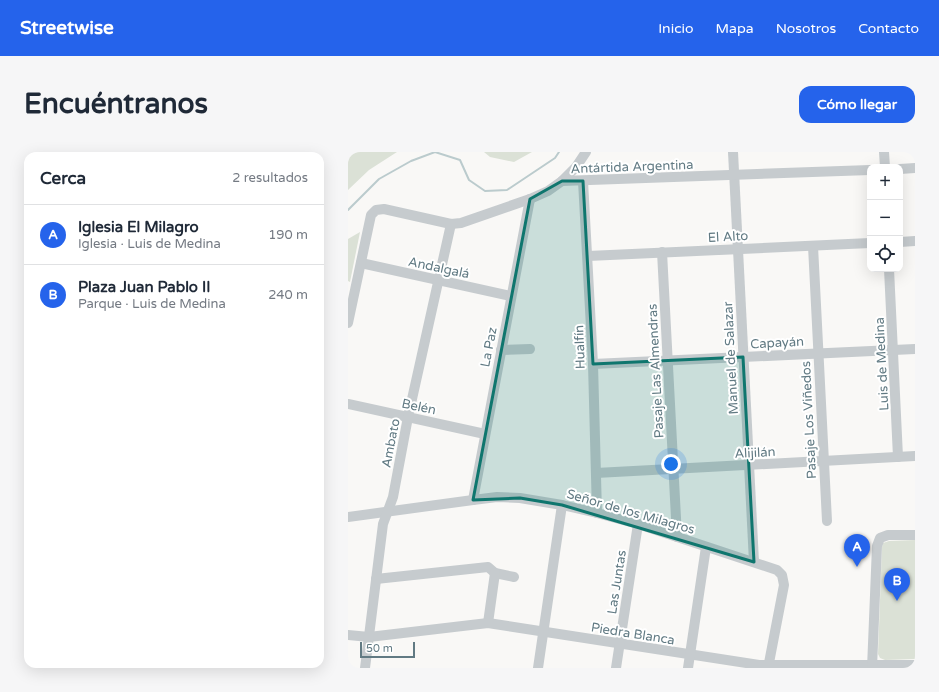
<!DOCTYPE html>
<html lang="es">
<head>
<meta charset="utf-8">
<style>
	body { margin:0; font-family:"Varela Round",sans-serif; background:#f6f6f7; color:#1f2937 }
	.controls { position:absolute; right:12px; top:12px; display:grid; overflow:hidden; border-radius:8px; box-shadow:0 4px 16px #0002 }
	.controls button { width:36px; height:36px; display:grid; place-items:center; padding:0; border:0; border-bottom:1px solid #e0e1e3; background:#fff; color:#1f2937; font:20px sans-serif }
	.scale { position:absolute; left:12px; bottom:10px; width:55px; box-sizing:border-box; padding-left:4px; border:2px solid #617a83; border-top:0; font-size:11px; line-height:14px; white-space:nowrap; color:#617a83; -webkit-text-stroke:3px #fff; paint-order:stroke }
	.you { position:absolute; left:323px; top:312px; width:14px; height:14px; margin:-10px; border:3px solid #fff; border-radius:50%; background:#1a73e8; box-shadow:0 0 0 6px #1a73e833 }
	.badge { display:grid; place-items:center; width:26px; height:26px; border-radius:50%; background:#2563eb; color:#fff; font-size:13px; font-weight:700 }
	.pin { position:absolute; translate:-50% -33px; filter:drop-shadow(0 1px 2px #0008) }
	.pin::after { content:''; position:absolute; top:21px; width:14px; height:12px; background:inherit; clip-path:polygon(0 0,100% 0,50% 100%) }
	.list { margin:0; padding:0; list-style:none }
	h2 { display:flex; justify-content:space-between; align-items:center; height:52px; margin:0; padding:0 16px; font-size:17px }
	h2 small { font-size:13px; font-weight:400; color:#747a83 }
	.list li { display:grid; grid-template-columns:26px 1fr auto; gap:12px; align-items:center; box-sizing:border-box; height:60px; padding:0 16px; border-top:1px solid #e0e1e3 }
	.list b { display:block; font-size:15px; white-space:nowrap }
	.list p { margin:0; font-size:13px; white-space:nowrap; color:#747a83 }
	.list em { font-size:13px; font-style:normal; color:#747a83 }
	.icon { flex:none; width:22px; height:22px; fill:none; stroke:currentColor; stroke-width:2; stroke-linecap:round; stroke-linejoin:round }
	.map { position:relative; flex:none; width:567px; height:516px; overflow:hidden; border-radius:12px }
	header { display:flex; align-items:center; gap:24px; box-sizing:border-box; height:56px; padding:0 20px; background:#2563eb; color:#fff }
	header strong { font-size:19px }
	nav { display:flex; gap:22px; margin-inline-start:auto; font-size:14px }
	.intro { display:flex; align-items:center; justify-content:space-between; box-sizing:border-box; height:96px; padding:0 24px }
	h1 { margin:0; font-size:28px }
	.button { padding:10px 18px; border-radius:12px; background:#2563eb; color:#fff; font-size:14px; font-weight:700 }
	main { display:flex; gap:24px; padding:0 24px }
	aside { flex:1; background:#fff; border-radius:12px; box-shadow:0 4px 16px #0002 }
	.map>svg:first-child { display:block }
</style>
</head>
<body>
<header>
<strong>Streetwise</strong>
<nav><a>Inicio</a><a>Mapa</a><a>Nosotros</a><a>Contacto</a></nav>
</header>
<div class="intro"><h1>Encuéntranos</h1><a class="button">Cómo llegar</a></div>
<main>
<aside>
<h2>Cerca<small>2 resultados</small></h2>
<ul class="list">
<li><span class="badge">A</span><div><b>Iglesia El Milagro</b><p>Iglesia · Luis de Medina</p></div><em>190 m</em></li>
<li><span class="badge">B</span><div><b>Plaza Juan Pablo II</b><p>Parque · Luis de Medina</p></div><em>240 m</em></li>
</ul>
</aside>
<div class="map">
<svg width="567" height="516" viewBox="0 0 567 516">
	<rect width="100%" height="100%" fill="#f9f8f6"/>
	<g fill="#dbe1d6">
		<path d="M0,0H49L21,18L0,38Z"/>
		<path d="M136,0H184L166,10L142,5Z"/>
		<path d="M12,80L2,130L0,129V87Z"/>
		<path d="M567,388V507L537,508L532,506L530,502L534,395L535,391L541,389Z"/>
	</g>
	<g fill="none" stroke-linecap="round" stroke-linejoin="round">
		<path stroke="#bbcbcd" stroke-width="2" d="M0,58L31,27L63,9L87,0L112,8L121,28L137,39L159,38L207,6L211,0"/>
		<g stroke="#c6cbce" stroke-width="10">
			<path d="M385,0L406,410"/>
			<path d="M536,0L537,15"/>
			<path d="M552,17L567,16"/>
			<path d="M214,29L522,18"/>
			<path d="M235,29L245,212L249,361"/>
			<path d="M552,90L567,89"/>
			<path d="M465,94L479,369"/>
			<path d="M314,100L329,385"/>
			<path d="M240,104L522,91"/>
			<path d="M13,111L163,144"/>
			<path d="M541,117L550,305"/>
			<path d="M0,171L23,63L28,58L36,57L103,72L113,71L182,47L200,39L214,29L228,15L238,0"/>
			<path d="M153,198L182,197"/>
			<path d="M245,212L567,197"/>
			<path d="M0,252L137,282"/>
			<path d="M248,321L567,304"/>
			<path d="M125,348L182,47"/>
			<path d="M0,365L125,348L149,345L172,346L214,353L249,361L290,372L429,418L434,423L436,433L420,516"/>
			<path d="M28,427L140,415L147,421L166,425"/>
			<path d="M140,471L147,421"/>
			<path d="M0,483L21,485L140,471L411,513H567"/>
			<path d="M17,516L35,372L45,345L60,265L103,72"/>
			<path d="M190,516L214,353"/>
			<path d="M268,516L290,372"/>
			<path d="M340,516L358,395"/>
			<path d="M524,516L529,394L532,386L540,383H567"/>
		</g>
	</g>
	<path fill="#0f766e" fill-opacity="0.2" stroke="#0f766e" stroke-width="3" stroke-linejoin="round" d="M214,29H235L245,212L395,205L406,410L214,353L172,346L125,348L182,47Z"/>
	<g text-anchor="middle" stroke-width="4" stroke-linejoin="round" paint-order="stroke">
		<g font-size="13" fill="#617a83" stroke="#fff">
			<text transform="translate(284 14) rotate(-2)" y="5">Antártida Argentina</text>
			<text transform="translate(380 84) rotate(-3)" y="5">El Alto</text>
			<text transform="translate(91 115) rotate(12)" y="5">Andalgalá</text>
			<text transform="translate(429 190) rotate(-3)" y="5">Capayán</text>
			<text transform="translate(140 195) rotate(-79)" y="5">La Paz</text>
			<text transform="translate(231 195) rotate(-92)" y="5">Hualfín</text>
			<text transform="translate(382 206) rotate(-93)" y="5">Manuel de Salazar</text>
			<text transform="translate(533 212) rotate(-93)" y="5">Luis de Medina</text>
			<text transform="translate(307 219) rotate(-93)" y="5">Pasaje Las Almendras</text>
			<text transform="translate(71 254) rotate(12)" y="5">Belén</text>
			<text transform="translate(460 268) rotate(-93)" y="5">Pasaje Los Viñedos</text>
			<text transform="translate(42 291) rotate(-79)" y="5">Ambato</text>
			<text transform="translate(407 300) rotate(-3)" y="5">Alijilán</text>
			<text transform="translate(283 359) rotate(16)" y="5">Señor de los Milagros</text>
			<text transform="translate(268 430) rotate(-81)" y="5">Las Juntas</text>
			<text transform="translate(285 481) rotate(9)" y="5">Piedra Blanca</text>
		</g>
	</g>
</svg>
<div class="controls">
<button>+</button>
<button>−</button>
<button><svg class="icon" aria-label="locate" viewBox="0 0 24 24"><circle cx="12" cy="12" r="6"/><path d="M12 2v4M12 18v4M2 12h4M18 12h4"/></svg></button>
</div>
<div class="scale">50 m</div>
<div class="you"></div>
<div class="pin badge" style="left:509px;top:415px">A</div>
<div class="pin badge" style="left:549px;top:449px">B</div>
</div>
</main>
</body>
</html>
